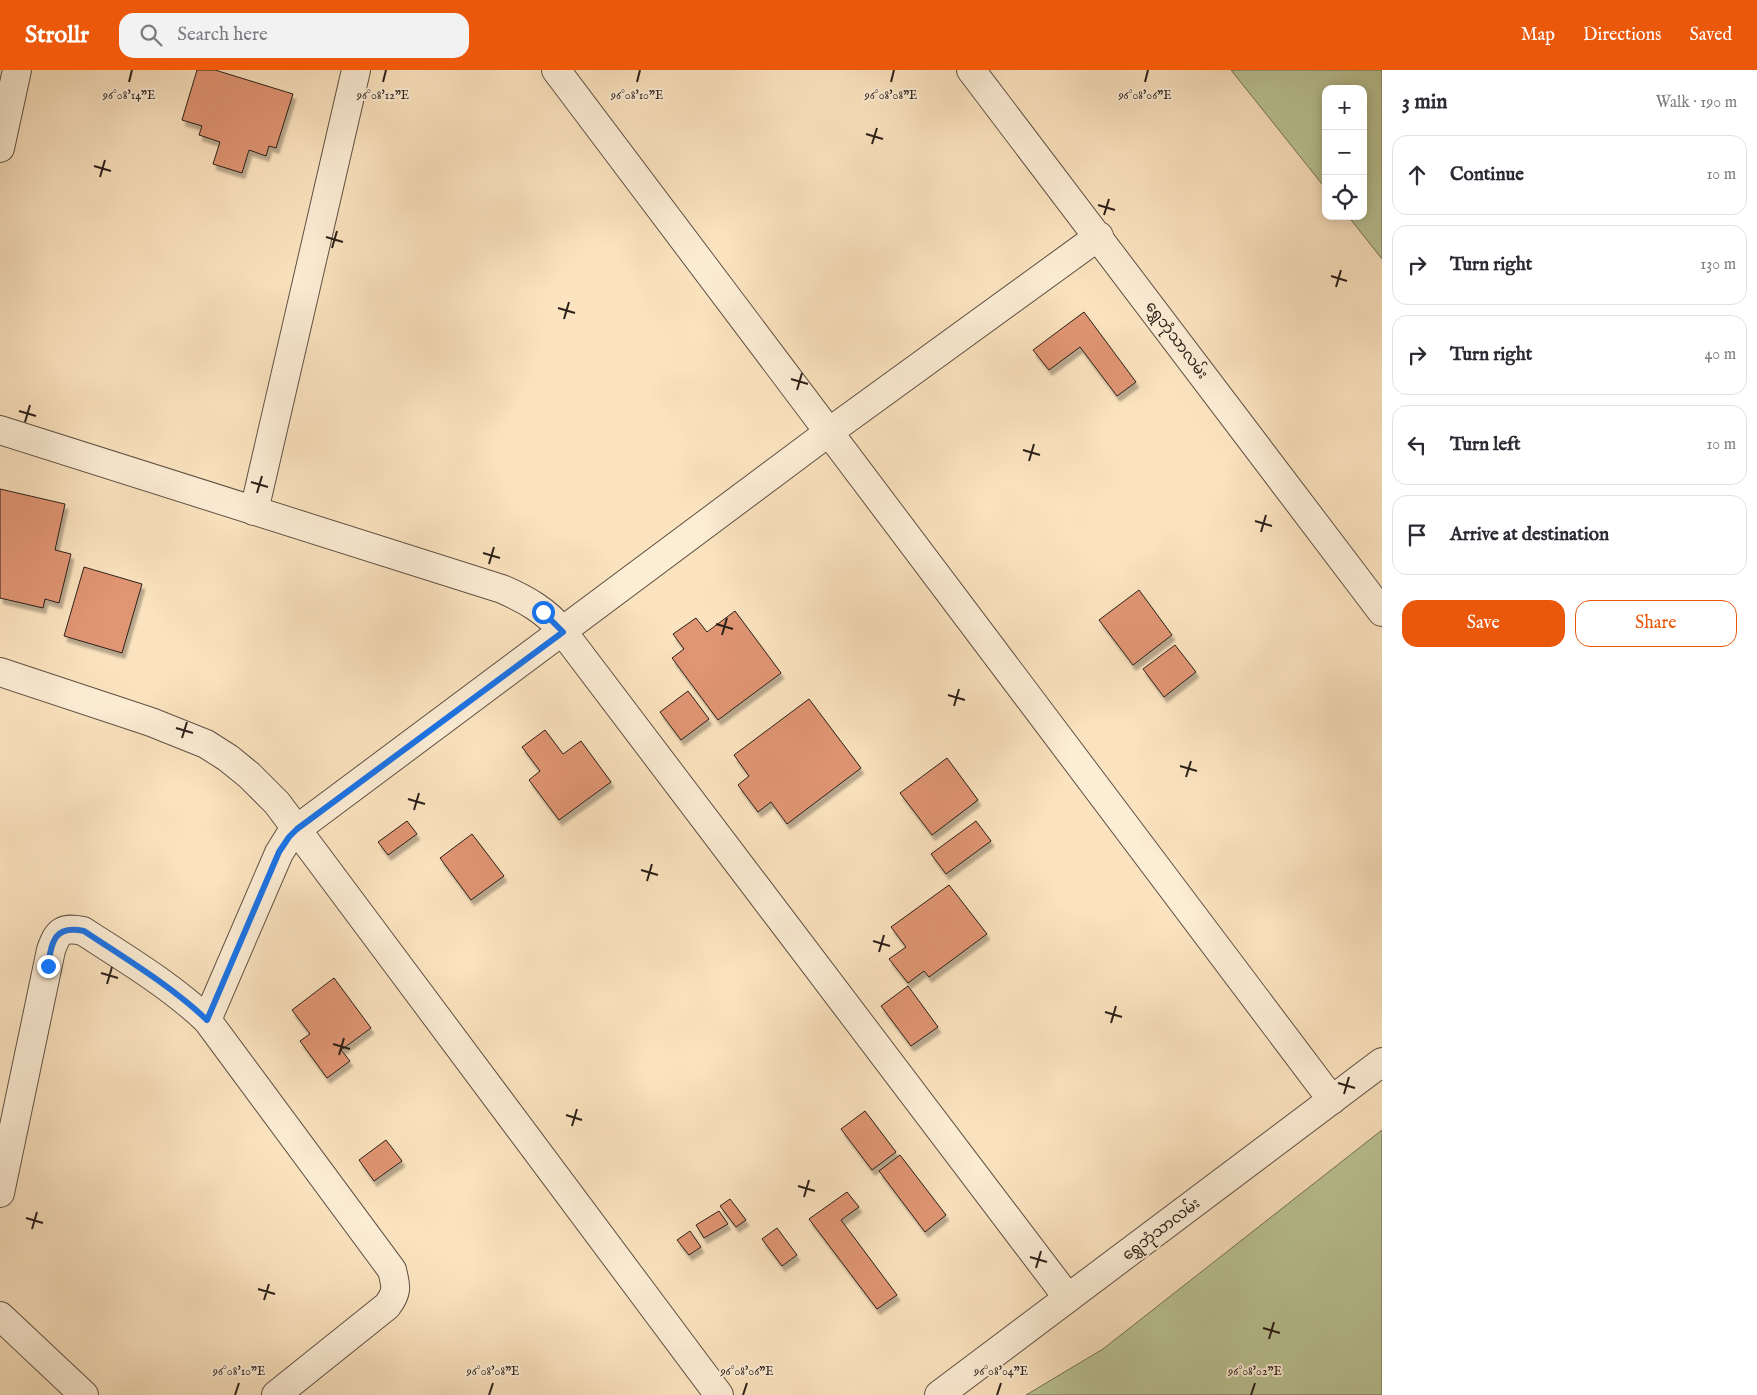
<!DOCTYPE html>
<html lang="en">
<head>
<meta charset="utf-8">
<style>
	body { margin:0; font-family:"IM FELL English","Noto Sans Myanmar",serif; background:#f2f2f3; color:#2b2b33 }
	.controls { position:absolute; right:15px; top:15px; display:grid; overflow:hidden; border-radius:10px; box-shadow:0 2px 12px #0003 }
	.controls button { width:45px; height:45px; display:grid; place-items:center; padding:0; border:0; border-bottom:1px solid #e1e1e2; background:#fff; color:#2b2b33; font:25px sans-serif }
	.stop { position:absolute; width:15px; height:15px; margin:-11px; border:4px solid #1a73e8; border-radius:50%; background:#fff }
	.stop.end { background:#1a73e8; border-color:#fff; box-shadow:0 1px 5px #0008 }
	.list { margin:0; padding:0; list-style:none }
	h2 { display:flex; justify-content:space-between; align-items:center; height:65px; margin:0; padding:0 20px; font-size:21px }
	h2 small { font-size:16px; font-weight:400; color:#7c7c81 }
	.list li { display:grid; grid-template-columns:32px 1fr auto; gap:15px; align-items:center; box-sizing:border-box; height:80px; margin:0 10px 10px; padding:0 10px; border:1px solid #e1e1e2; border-radius:15px }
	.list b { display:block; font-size:19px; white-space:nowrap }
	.list em { font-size:16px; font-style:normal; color:#7c7c81 }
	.actions { display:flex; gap:10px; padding:15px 20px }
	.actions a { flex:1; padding:11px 0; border:1px solid #ea580c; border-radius:15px; text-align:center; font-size:18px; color:#ea580c }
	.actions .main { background:#ea580c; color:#fff }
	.icon { flex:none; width:28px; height:28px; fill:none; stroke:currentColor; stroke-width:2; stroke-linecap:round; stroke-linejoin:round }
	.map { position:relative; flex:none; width:1382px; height:1325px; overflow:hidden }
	header { display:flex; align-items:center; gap:30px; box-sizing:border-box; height:70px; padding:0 25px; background:#ea580c; color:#fff }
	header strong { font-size:24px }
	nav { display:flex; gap:28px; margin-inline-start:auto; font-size:18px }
	.search { width:350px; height:45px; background:#f2f2f3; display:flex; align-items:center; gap:12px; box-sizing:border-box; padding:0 18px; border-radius:15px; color:#7c7c81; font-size:19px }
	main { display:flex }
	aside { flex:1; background:#fff }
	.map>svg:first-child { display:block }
</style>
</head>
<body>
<header>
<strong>Strollr</strong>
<div class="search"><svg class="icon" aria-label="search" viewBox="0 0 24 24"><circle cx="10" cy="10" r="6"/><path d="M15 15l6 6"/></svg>Search here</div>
<nav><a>Map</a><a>Directions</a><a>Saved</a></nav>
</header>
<main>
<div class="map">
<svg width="1382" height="1325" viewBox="0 0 1382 1325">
	<defs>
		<filter id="shadow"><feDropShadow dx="3" dy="5.5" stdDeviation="1" flood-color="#0004"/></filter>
	</defs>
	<rect width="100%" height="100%" fill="#fbe3bf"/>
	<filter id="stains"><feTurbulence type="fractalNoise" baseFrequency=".004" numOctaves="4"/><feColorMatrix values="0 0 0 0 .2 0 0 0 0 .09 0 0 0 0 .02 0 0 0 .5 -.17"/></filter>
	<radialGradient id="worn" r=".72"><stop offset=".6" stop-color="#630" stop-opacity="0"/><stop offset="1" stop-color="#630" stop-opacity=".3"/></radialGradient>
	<g fill="#bbc495" stroke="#737258">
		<path d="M1231,0H1382V189L1348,146H1363V19H1326V119Z"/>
		<path d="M1382,1060V1325H1026L1103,1279Z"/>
	</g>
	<g fill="#e09573" stroke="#2b201a" filter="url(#shadow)">
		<path d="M197,0H215L293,24L276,78L269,76L266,86L249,80L242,103L213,94L220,72L199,65L202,56L182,50Z"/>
		<path d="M1084,242L1136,312L1117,326L1080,277L1049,300L1033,280Z"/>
		<path d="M0,419L65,434L55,480L71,484L59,533L45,529L43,538L0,528Z"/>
		<path d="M84,497L142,514L122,583L64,566Z"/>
		<path d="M1139,520L1172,565L1133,595L1099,550Z"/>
		<path d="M735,541L781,603L718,650L672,588L684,579L673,564L696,548L707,562Z"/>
		<path d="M1175,575L1196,602L1164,627L1143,599Z"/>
		<path d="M688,621L709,649L681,670L660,642Z"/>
		<path d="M809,629L861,698L787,754L771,732L758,742L738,715L749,706L734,685Z"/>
		<path d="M545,660L563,684L581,671L611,712L559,750L529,710L540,701L522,677Z"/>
		<path d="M947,688L978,730L932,765L900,723Z"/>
		<path d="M407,751L417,764L388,785L378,772Z"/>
		<path d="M976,751L991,771L946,804L931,784Z"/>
		<path d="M472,764L504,806L471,830L440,788Z"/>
		<path d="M949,815L987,864L929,907L924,901L908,913L889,889L906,877L891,857Z"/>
		<path d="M334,908L371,958L341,980L350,991L327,1008L300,971L310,964L292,940Z"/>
		<path d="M908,916L938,957L911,976L881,936Z"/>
		<path d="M865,1041L896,1082L872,1100L841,1059Z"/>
		<path d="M386,1070L402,1091L374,1111L359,1090Z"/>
		<path d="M900,1085L946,1145L925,1162L879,1101Z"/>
		<path d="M847,1122L859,1137L841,1150L897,1225L877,1239L809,1149Z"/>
		<path d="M730,1129L746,1150L736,1157L720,1136Z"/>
		<path d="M719,1141L728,1154L704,1168L696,1155Z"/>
		<path d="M777,1158L797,1185L782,1196L762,1169Z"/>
		<path d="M690,1161L701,1177L689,1185L677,1170Z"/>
	</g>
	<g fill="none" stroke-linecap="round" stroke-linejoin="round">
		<defs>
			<g id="minor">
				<path d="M556,0L1332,1030"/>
				<path d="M971,0L1382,542"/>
				<path d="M0,78L17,0"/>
				<path d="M0,360L502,519C525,529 547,541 563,562L1068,1228"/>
				<path d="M254,441L356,0"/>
				<path d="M0,602L151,652L206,674L228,688L249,705L277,733L719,1325"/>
				<path d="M207,950L279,783L289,767L297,759L829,362L1099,166"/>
				<path d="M0,1123L51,880C58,861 62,857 83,861C126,889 170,915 207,950L392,1200C396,1216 398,1222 387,1236L276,1325"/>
				<path d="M0,1246L84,1325"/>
				<path d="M939,1325L1382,992"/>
			</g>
		</defs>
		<use href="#minor" stroke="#5f5143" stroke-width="30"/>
		<use href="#minor" stroke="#fcedd5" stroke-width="28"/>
	</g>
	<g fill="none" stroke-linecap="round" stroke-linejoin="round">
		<path stroke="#1a73e8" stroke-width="6" d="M48,896C52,871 54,855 84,861C126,889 170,915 207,950L279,782L289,767L297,759L563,562L543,542"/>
	</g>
	<path fill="none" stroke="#2b201a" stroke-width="2" d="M129,12L132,0M383,12L386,0M637,12L640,0M891,12L894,0M1145,12L1148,0M866,64L883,69M872,74L877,58M94,96L111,101M100,107L105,90M1098,135L1115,140M1104,145L1109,129M326,167L343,172M332,178L337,161M1331,206L1347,211M1336,217L1341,200M558,238L575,243M564,249L569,232M791,309L808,314M797,320L802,303M19,341L36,346M25,352L30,335M1023,380L1040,385M1029,391L1034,374M251,412L268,417M257,423L262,406M1255,451L1272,456M1261,462L1266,445M483,483L500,488M489,494L494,477M716,554L733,559M722,565L727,548M948,625L965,630M954,636L959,619M176,658L193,663M182,668L187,652M1180,696L1197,701M1186,707L1191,691M408,729L425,734M414,740L419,723M641,800L658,805M647,811L652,794M873,871L890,876M879,882L884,865M101,903L118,908M107,914L112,897M1105,942L1122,947M1111,953L1116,936M333,974L350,979M339,985L344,968M1338,1013L1355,1018M1344,1024L1349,1007M566,1045L582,1050M572,1056L577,1039M798,1116L815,1121M804,1127L809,1110M26,1148L43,1153M32,1159L37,1142M1030,1187L1047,1192M1036,1198L1041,1181M258,1219L275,1224M264,1230L269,1214M1263,1258L1280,1263M1269,1269L1274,1252M235,1325L239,1313M489,1325L493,1313M743,1325L747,1313M997,1325L1001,1313M1251,1325L1255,1313"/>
	<g text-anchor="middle" stroke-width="4" stroke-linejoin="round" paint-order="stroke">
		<g font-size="15" fill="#2b201a" stroke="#fcedd5">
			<text transform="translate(1177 270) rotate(53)" y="5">ရွှေဘုံသာလမ်း</text>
			<text transform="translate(1161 1159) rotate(-37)" y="5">ရွှေဘုံသာလမ်း</text>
		</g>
	</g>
	<g font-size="12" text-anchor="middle" fill="#2b201a" stroke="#fcedd5" stroke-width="4" stroke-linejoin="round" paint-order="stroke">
		<text x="129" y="29">96°08'14"E</text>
		<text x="383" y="29">96°08'12"E</text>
		<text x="637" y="29">96°08'10"E</text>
		<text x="891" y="29">96°08'08"E</text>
		<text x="1145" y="29">96°08'06"E</text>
		<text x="239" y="1305">96°08'10"E</text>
		<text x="493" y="1305">96°08'08"E</text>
		<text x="747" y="1305">96°08'06"E</text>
		<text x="1001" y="1305">96°08'04"E</text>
		<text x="1255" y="1305">96°08'02"E</text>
	</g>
	<rect width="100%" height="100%" filter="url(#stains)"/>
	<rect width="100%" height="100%" fill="url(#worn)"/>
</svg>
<div class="controls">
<button>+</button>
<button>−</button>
<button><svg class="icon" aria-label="locate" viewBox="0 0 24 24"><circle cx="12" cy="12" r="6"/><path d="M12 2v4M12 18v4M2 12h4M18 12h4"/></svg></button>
</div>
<div class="stop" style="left:543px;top:542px"></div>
<div class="stop end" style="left:48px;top:896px"></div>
</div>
<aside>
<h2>3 min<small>Walk · 190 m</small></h2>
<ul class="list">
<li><svg class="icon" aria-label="ahead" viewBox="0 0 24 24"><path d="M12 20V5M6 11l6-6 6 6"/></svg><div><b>Continue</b></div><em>10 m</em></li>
<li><svg class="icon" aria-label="right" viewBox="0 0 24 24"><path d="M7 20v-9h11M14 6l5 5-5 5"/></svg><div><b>Turn right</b></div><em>130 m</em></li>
<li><svg class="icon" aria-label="right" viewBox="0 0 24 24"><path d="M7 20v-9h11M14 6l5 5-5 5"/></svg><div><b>Turn right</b></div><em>40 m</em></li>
<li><svg class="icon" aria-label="left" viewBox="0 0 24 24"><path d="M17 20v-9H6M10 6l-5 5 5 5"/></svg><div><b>Turn left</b></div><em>10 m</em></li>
<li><svg class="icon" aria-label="arrive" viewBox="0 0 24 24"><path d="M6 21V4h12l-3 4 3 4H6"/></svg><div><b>Arrive at destination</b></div></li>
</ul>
<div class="actions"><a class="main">Save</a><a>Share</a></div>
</aside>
</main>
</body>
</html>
